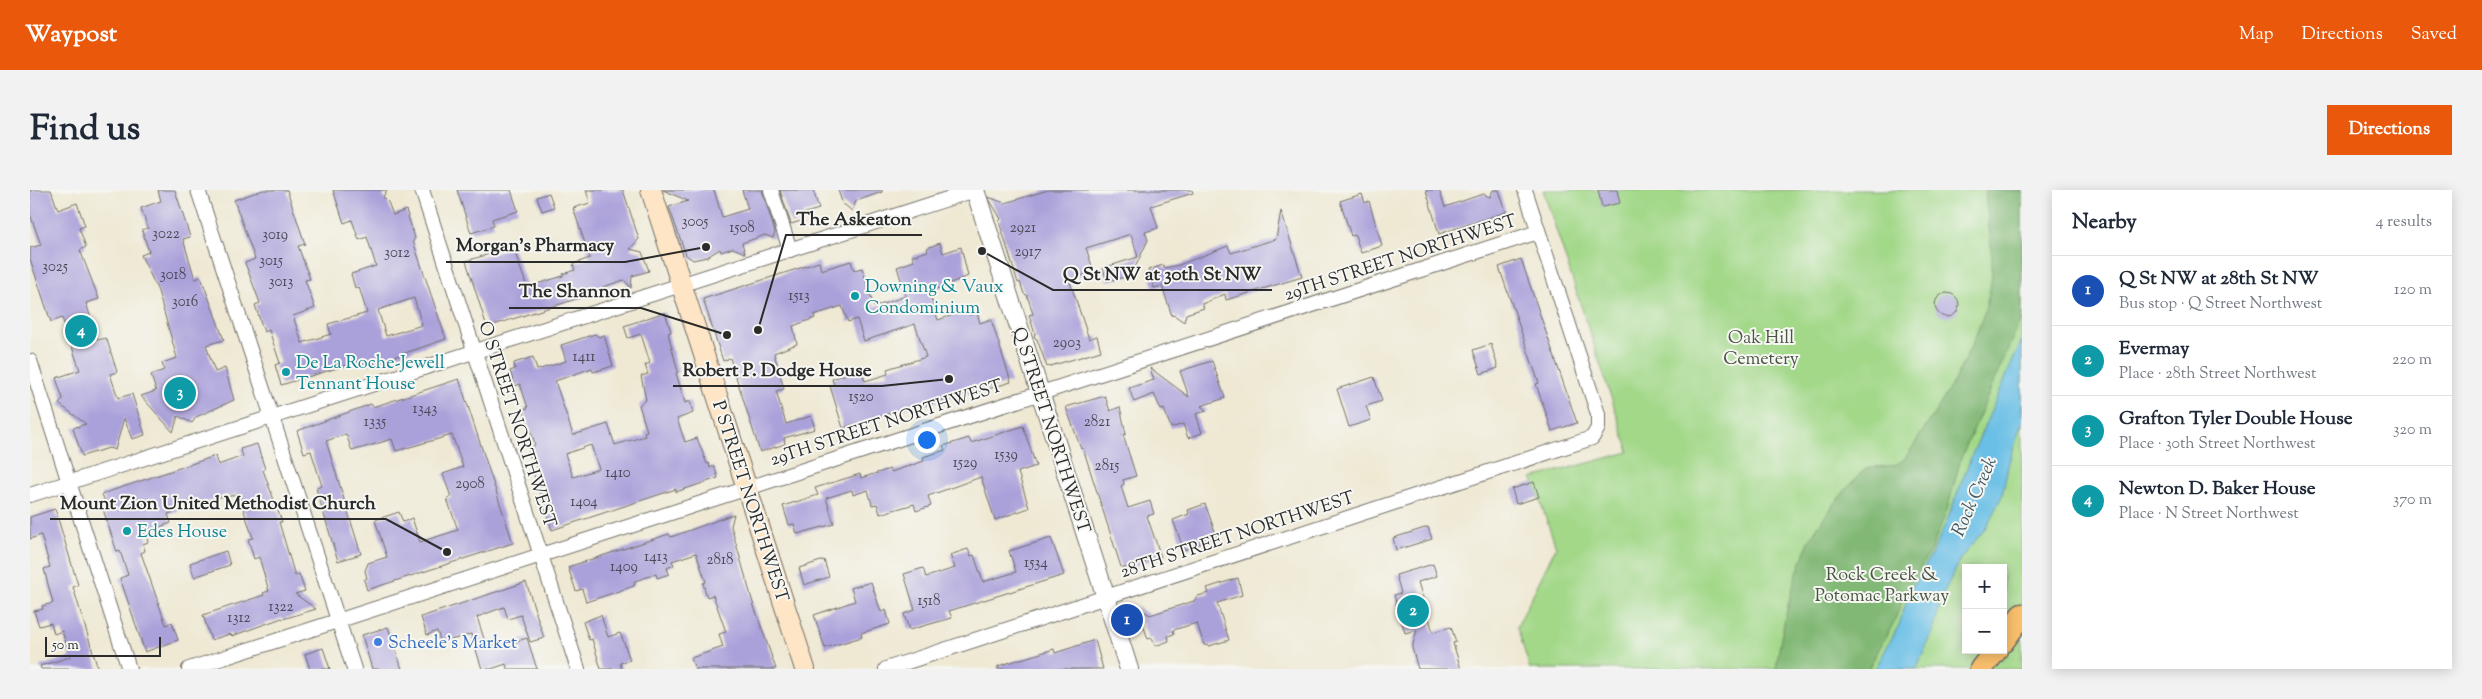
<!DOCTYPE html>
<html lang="en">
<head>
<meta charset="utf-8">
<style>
	body { margin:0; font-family:"Sorts Mill Goudy",serif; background:#f2f2f3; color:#1f2937 }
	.controls { position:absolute; right:15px; bottom:15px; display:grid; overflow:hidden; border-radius:0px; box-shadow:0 2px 12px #0003 }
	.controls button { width:45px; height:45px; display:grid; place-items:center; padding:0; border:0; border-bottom:1px solid #e0e1e3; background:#fff; color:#1f2937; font:25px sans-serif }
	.scale { position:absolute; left:15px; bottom:12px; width:116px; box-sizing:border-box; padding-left:5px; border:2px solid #2b2b2b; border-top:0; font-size:14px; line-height:18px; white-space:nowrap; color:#2b2b2b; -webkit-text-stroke:4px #f6f6f2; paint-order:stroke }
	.you { position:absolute; left:896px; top:249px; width:18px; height:18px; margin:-12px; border:4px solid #fff; border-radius:50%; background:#1a73e8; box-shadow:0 0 0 8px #1a73e833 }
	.badge { display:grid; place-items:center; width:32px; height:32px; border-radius:50%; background:#ea580c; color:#fff; font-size:16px; font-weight:700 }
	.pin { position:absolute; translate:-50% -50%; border:2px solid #fff; box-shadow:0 1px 5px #0006 }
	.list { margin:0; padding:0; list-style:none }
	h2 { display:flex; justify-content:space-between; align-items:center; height:65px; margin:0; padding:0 20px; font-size:21px }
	h2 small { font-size:16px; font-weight:400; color:#747a83 }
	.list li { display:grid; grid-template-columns:32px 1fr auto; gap:15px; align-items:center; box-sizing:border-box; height:70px; padding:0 20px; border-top:1px solid #e0e1e3 }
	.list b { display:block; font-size:19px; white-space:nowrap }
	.list p { margin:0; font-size:16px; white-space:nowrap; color:#747a83 }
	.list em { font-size:16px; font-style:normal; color:#747a83 }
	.map { position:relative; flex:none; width:1992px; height:479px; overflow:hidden; border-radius:0px }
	header { display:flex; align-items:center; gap:30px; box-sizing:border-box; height:70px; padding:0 25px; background:#ea580c; color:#fff }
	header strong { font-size:24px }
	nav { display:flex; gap:28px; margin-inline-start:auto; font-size:18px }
	.intro { display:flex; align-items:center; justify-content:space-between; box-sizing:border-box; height:120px; padding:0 30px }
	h1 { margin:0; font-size:35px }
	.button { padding:12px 22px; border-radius:0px; background:#ea580c; color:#fff; font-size:18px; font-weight:700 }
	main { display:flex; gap:30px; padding:0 30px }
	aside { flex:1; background:#fff; border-radius:0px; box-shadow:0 2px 12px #0003 }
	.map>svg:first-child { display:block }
</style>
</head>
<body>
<header>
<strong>Waypost</strong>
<nav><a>Map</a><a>Directions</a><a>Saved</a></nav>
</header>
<div class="intro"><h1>Find us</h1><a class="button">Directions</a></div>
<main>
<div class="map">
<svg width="1992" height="479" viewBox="0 0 1992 479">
	<rect width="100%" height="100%" fill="#f6f6f2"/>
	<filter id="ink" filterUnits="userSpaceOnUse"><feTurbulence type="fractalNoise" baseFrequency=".02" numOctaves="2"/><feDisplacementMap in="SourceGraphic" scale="10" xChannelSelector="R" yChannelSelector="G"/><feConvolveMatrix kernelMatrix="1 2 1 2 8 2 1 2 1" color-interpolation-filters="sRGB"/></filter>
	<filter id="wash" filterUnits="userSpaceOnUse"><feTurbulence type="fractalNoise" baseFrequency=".0096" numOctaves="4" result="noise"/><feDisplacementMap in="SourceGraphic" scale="20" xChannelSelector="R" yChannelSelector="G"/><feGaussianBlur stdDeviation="1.12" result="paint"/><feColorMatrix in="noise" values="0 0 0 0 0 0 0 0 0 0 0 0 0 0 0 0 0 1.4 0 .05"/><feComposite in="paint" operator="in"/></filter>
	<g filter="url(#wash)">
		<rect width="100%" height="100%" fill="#efe9d4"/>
		<path fill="#a2d888" stroke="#66825a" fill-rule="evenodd" d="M1513,0H1992V479H1500L1487,437L1526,357L1502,288L1599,262ZM1936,378H1973V460H1936Z"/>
		<path fill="#81b874" stroke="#567250" d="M1955,0H1992V127L1931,268L1917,320L1900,362L1877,399L1864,432L1838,479H1746C1752,438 1761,393 1778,354C1785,337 1818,295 1832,282C1842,272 1861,282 1874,269C1881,261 1887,250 1893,241C1921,199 1961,131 1962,79C1962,53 1957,26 1955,0Z"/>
		<path fill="#6abfe6" stroke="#4a7588" d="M1992,150V232L1979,272L1972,306L1955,339L1930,369L1911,409L1903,442L1886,479H1845L1869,435L1880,400L1902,363L1918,328L1941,267Z"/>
		<g id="blocks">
			<g fill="#aba1da" fill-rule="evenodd">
				<path d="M0,0H21L28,20L47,13L55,36L49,38L56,57L50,60L69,109L56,113L68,150L76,148L77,150L87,182L80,184L88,208L102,204L115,245L102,249L94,228L85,260L79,258L52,266L43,238L56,234L29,214L33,209L26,188L50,180L32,128L21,132L0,69V58L11,55L0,24Z"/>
				<path d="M128,0H145L160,47L153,49L165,89L171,87L194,150L176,155L185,182L195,178L204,210L166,227L162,233L148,226L143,242L111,206L126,201L121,185L134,180L132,173L147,168L128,101L111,65L119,62L112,40L118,38L111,18L131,11Z"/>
				<path d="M233,0H257L275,54L268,56L280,89L275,90L285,118L263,126L272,153L301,144L298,134L337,123L329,97L325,98L321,84L346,76L337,47L329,50L322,30L314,33L303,0H357L353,7L358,12L363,25L376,20L385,48L383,51L416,149L349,172L335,175L334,170L251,195L245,175L250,173L239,140L234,142L225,115L230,113L215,73L225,69L204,10ZM384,108L392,135L356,146L348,120Z"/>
				<path d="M427,0H481L488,21L462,29L464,36L441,43Z"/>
				<path d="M556,0H593L609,49L600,59L612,62L619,81L602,86L601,98L594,90L573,97L572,101L457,137L436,71L483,57L497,97L533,86V84L545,80L543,74L560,68L543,18L560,13Z"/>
				<path d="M633,0H684L692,27L718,19L712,0H732L745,42L743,48L735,45L712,53L715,63L703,58L691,62L690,59L677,67L663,70L656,65L639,17L658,11Z"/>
				<path d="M750,0H783L789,19L772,24L774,30L761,34Z"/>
				<path d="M808,0H852V2L826,11L822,21L815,15H813Z"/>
				<path d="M1018,0H1162L1163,3L1121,16L1128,38L1115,42L1118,50L1101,86L1077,91L1073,78L1108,67L1101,44L1056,58L1064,82L1039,89L1059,149L1067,146L1071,161L1017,177L1007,149L1004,147L1005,144L999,125L1003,124L997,105L994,104L990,92L988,93L969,31L971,29L958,7L975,13Z"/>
				<path d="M1396,0H1409L1415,17L1453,4L1460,7L1463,0H1469L1476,22L1409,44Z"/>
				<path d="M1568,0H1587L1590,13L1572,17Z"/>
				<path d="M519,3L524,17L512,21L507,7Z"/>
				<path d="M1332,4L1335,13L1339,11L1352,56L1331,63L1325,45L1321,46L1310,11Z"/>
				<path d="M1251,21L1272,87L1196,110L1195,104L1172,114L1174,118L1156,124L1154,132L1144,125L1142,126L1132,96L1124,98L1118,80L1133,75L1134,78L1149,75L1198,56L1201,63L1246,49Z"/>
				<path d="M910,53L913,63L931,57L938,86L899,102L908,130L938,120L939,125L947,123L950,133L961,129L981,192L939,205L938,202L892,216L889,214L813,238L800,196L804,195L802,189L831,179L835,191L858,184L857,179L896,167L885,134L834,151L827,129L818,132L812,116L784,125L785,128L763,136L767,154L744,163L754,199L746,201L756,234L781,226L785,239L754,248L755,254L730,262L700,168L693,171L673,109L789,72L791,80L821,71L824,80L832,78L844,117L876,106L867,77L884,71L882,66L898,61L897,58Z"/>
				<path d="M1491,69L1547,233L1522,241L1506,194L1509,193L1469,77Z"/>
				<circle cx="1917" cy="115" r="12"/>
				<path d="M635,122L641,142L638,143L648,182L646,183L655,213L660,211L663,223L647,229L655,252L667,248L677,274L679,273L680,278L684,276L688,288L646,302V299L522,340L503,282L509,280L498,263L505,254L493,219L498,218L490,194L485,196L480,181L485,179L484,173L503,167L507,180L536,171L531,155L565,144L569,147L574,145L583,176L563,182L562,178L525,191L543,245L578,234L585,255L615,246L614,242L617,241L609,215L616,210L611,186L618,184L615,175L620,173L611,144L598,148L594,136ZM561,255L569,279L543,287L535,264Z"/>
				<path d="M1461,154L1468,178L1451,184L1443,160Z"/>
				<path d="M1182,171L1195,208L1171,216L1177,221L1166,224L1172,243L1158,248L1153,234L1141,238L1134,219L1131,220L1124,204L1104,212L1099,198L1124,190L1120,178L1159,207L1150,181Z"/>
				<path d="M1344,187L1352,211L1336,216L1341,230L1319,237L1307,199Z"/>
				<path d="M429,189L483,353L337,400L334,390L337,388L335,381L338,373L357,367L345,330L369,322L373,332L382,328L390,352L428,340L417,309L421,307L413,284L433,277L422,245L366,261L362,249L322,261L316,244L296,251L331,364L308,371L286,298L292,296L281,261L274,263L267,241L341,214L343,217Z"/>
				<path d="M1075,206L1080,221L1090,217L1096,244L1093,245L1106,286L1093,290L1094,294L1091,296L1098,318L1120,311L1124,324L1117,326L1131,367L1098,378L1091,377L1053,258L1051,259L1036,217Z"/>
				<path d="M993,236L1006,276L988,282L999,318L965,330L951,287L898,306L901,316L886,321L884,314L850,324L847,314L842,315L838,300L823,305L822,300L796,308L804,334L767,344L764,334L759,335L753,316L788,305L785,298L830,284L831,288L860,279L861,282L894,271L893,267L915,260L913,256L939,248L941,253Z"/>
				<path d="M227,254L235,279L233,280L252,332H249L265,386L269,384L275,401L265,404L286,419L253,429L252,428L202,446L200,444L181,450L173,425L234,405L233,403L239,401L229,367L224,369L218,349L223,348L208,303L198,307L197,305L138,324L141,333L115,342L118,352L113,354L115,361L111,363L136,435L142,432L148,450L115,462L90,388L98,385L90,361L87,362L71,313L75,312L72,304L185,266L188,275L213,266L210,259Z"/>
				<path d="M1504,292L1509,307L1486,314L1482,299Z"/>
				<path d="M1175,314L1187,347L1154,360L1143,330L1159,324L1158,320Z"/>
				<path d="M25,319L48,395L43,397L68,479H11L10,476L40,467L32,441L24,444L21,433L9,436L4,421L13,419L12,416L23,413L14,379L20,377L11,345L0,349V327Z"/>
				<path d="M704,324L701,336L723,413L746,479H665L661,468L693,457L689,444L696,442L683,405L677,407L673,393L676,392L666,363L642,371L644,375L637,378L639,384L627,388L626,384L605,391L604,396L556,412L552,399L546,401L538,377L639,344L641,347Z"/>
				<path d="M1398,337L1402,349L1366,360L1363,348Z"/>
				<path d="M1021,348L1034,385L919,421L922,428L879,440L874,424L885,420L874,384L893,378L896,387L925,378L920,365L938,359L941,366L944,365L953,392L986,382L979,361Z"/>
				<path d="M196,361L200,375L164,387L160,373Z"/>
				<path d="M794,370L799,387L774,395L769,378Z"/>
				<path d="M1403,374L1407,386L1388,392L1403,442L1421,437L1426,452L1423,453L1431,479H1388L1382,458L1387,440L1375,443L1364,405L1371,403L1366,385Z"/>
				<path d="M1208,388L1212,405L1187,413L1199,450L1179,456L1174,455L1167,433L1143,440L1144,444L1138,446L1139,451L1125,456L1122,448L1118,449L1107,417L1120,425L1164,411L1168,406L1179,403L1177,398Z"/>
				<path d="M496,392L514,448L500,452L491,425L478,429L474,417L447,427L455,452L462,450L464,458L497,448L507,479H477L476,474L461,479H452L441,444L411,453L407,441L397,445L391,427Z"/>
				<path d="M841,392L851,422L856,420L860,434L831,443L832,447L795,458L784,425L825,411L821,398Z"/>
				<path d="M571,425L578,447L590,443L593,450L600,470L590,473L592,479H571L562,449L559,450L553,432Z"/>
				<path d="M358,437L372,479H342L332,445Z"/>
				<path d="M1065,450L1073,479H968V476L1024,459L1025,463Z"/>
				<path d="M293,458L300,479H280L275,464Z"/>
			</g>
		</g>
	</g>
	<g filter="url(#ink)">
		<use href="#blocks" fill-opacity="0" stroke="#706e66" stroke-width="1"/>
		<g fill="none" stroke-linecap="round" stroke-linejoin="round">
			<defs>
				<g id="minor">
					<path d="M168,0L324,479"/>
					<path d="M392,0L548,479"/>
					<path d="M741,0L760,60"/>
					<path d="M0,171L99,479"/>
					<path d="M0,305L945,0"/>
					<path d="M159,479L1508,42"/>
					<path d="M856,479L1562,248L1568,238V224L1495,0"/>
				</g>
				<path id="tertiary" d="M945,0L1099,479"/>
				<path id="secondary" d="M621,0L775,479"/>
				<g id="primary">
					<path d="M1973,451L1992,425"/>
					<path d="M1951,479L1966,460"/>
				</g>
			</defs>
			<use href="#minor" stroke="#706e66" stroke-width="16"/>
			<use href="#tertiary" stroke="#706e66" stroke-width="20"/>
			<use href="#secondary" stroke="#706e66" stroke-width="22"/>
			<use href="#primary" stroke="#706e66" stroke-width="25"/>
			<use href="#minor" stroke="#fff" stroke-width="14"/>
			<use href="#tertiary" stroke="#fff" stroke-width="18"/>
			<use href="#secondary" stroke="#fde5c5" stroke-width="20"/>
			<use href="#primary" stroke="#f9bf6d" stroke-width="22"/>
		</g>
	</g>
	<g fill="#0f9aa8" stroke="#f6f6f2" stroke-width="2">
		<circle cx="825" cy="106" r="5"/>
		<circle cx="256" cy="182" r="5"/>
		<circle cx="97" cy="341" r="5"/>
	</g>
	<circle fill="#3f7fe0" stroke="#f6f6f2" stroke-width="2" cx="348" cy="452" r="5"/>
	<g text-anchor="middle" stroke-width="4" stroke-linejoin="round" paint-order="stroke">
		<g font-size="15" fill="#4b4857">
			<text x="665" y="36">3005</text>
			<text x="712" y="42">1508</text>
			<text x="993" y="42">2921</text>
			<text x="136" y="48">3022</text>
			<text x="245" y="49">3019</text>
			<text x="998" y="66">2917</text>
			<text x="367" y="67">3012</text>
			<text x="241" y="75">3015</text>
			<text x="25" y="81">3025</text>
			<text x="143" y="89">3018</text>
			<text x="251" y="96">3013</text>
			<text x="769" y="110">1513</text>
			<text x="155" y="116">3016</text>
			<text x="1037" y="157">2903</text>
			<text x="554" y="171">1411</text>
			<text x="831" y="211">1520</text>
			<text x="395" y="223">1343</text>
			<text x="345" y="236">1335</text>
			<text x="1067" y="236">2821</text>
			<text x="976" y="269">1539</text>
			<text x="935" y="277">1529</text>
			<text x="1077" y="280">2815</text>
			<text x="588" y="287">1410</text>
			<text x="440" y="298">2908</text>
			<text x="554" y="316">1404</text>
			<text x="626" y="371">1413</text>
			<text x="690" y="374">2818</text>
			<text x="1006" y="377">1534</text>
			<text x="594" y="381">1409</text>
			<text x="899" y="415">1518</text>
			<text x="251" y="421">1322</text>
			<text x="209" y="432">1312</text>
		</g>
		<g font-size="18" fill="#2b2b2b" stroke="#f6f6f2">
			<text transform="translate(1370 67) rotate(-18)" y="6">29TH STREET NORTHWEST</text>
			<text transform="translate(856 232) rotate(-18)" y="6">29TH STREET NORTHWEST</text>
			<text transform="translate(488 234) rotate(72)" y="6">O STREET NORTHWEST</text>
			<text transform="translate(1022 240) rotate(72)" y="6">Q STREET NORTHWEST</text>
			<text transform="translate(721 311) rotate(72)" y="6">P STREET NORTHWEST</text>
			<text transform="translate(1207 344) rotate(-18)" y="6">28TH STREET NORTHWEST</text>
		</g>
		<g font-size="18" fill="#0d838f" stroke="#f6f6f2" text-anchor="start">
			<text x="835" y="102">Downing &amp; Vaux<tspan x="835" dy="21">Condominium</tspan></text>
			<text x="266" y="178">De La Roche-Jewell<tspan x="266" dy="21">Tennant House</tspan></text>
			<text x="107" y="347">Edes House</text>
		</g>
		<g font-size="18" fill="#495642" stroke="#f6f6f2">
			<text x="1731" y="153">Oak Hill<tspan x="1731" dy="21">Cemetery</tspan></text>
			<text x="1852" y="390">Rock Creek &amp;<tspan x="1852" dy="21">Potomac Parkway</tspan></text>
		</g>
		<g font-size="18" fill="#366cbe" stroke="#f6f6f2" text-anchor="start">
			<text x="358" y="458">Scheele's Market</text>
		</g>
		<g font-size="19" font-style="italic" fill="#3e5763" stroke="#f6f6f2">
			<text transform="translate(1943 306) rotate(-66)" y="7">Rock Creek</text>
		</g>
	</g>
	<path fill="none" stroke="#2b2b2b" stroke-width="2" d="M728 140L756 45H892M676 57L595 72H416M952 61L1023 100H1242M697 145L611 118H479M919 189L852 196H643M417 362L356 329H20"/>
	<g fill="#2b2b2b" stroke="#f6f6f2" stroke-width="2">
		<circle cx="728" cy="140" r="5"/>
		<circle cx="676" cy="57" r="5"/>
		<circle cx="952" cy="61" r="5"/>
		<circle cx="697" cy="145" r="5"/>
		<circle cx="919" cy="189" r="5"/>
		<circle cx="417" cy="362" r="5"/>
	</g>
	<g font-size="19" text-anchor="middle" font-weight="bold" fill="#2b2b2b" stroke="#f6f6f2" stroke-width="4" stroke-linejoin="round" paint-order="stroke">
		<text x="824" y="35">The Askeaton</text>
		<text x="505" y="61">Morgan's Pharmacy</text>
		<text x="1132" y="90">Q St NW at 30th St NW</text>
		<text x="545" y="107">The Shannon</text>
		<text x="747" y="186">Robert P. Dodge House</text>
		<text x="188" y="319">Mount Zion United Methodist Church</text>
	</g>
</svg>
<div class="controls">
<button>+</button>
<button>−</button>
</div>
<div class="scale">50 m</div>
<div class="you"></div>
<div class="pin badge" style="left:1097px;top:430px;background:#1a4fb4">1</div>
<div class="pin badge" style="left:1383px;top:421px;background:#0f9aa8">2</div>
<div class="pin badge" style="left:150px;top:203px;background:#0f9aa8">3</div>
<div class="pin badge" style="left:51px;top:141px;background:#0f9aa8">4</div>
</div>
<aside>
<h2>Nearby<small>4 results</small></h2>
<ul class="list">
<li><span class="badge" style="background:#1a4fb4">1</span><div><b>Q St NW at 28th St NW</b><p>Bus stop · Q Street Northwest</p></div><em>120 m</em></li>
<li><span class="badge" style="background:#0f9aa8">2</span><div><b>Evermay</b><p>Place · 28th Street Northwest</p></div><em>220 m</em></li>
<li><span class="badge" style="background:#0f9aa8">3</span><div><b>Grafton Tyler Double House</b><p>Place · 30th Street Northwest</p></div><em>320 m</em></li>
<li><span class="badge" style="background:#0f9aa8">4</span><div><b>Newton D. Baker House</b><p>Place · N Street Northwest</p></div><em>370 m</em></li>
</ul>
</aside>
</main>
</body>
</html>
